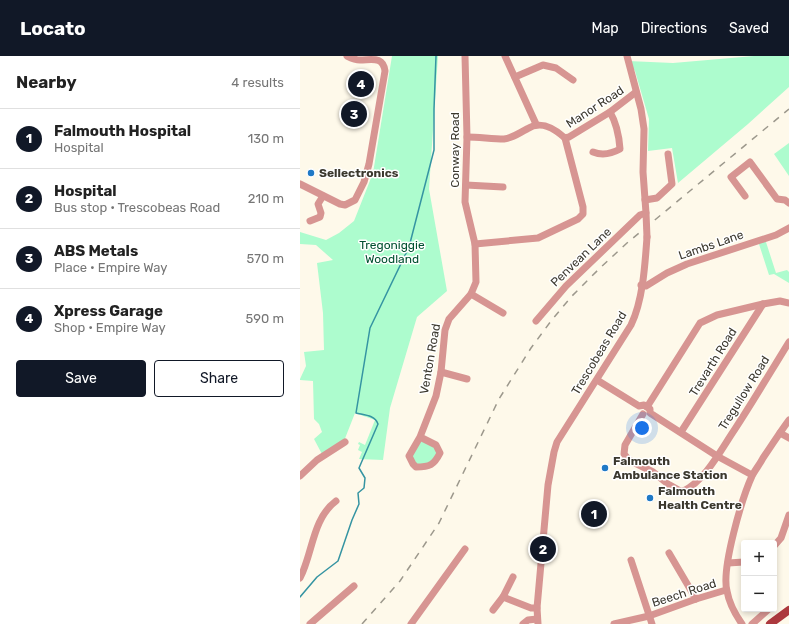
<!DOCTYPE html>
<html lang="en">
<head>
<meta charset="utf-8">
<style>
	body { margin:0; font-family:Rubik,sans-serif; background:#f2f2f2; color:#222 }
	.controls { position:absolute; right:12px; bottom:12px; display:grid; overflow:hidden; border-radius:4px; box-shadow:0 2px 6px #0003 }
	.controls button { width:36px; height:36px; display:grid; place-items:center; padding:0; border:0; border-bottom:1px solid #e0e0e0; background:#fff; color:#222; font:20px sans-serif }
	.you { position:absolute; left:342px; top:372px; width:14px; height:14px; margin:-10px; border:3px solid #fff; border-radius:50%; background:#1a73e8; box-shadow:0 0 0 6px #1a73e833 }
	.badge { display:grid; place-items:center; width:26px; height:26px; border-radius:50%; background:#111827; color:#fff; font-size:13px; font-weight:700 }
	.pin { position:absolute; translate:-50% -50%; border:2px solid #fff; box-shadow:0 1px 4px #0006 }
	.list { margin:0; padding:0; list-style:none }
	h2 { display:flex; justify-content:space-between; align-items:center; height:52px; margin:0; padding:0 16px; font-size:17px }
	h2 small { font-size:13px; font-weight:400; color:#767676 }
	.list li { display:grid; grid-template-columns:26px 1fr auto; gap:12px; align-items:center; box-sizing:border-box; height:60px; padding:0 16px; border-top:1px solid #e0e0e0 }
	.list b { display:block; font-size:15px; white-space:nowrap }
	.list p { margin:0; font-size:13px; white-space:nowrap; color:#767676 }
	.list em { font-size:13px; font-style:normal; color:#767676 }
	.actions { display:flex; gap:8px; padding:12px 16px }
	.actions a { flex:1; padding:9px 0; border:1px solid #111827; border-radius:4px; text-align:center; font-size:14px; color:#111827 }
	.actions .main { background:#111827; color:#fff }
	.map { position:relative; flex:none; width:489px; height:568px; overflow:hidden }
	header { display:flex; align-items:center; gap:24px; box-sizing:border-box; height:56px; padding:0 20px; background:#111827; color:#fff }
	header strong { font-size:19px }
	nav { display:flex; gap:22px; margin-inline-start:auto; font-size:14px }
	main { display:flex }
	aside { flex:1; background:#fff }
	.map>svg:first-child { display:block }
</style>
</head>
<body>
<header>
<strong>Locato</strong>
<nav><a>Map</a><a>Directions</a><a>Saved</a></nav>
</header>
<main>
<aside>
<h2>Nearby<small>4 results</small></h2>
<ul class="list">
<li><span class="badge">1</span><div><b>Falmouth Hospital</b><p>Hospital</p></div><em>130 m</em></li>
<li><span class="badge">2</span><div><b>Hospital</b><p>Bus stop · Trescobeas Road</p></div><em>210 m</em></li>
<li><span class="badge">3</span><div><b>ABS Metals</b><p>Place · Empire Way</p></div><em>570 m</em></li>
<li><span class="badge">4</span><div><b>Xpress Garage</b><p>Shop · Empire Way</p></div><em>590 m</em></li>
</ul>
<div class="actions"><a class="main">Save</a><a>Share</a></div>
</aside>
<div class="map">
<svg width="489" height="568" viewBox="0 0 489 568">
	<rect width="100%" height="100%" fill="#fef9ea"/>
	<g fill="#adfcce">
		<path d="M92,0H138L129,133L147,235L117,261L90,352L83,404L59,403L62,396L58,394L60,389L58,388L59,386L65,389L75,364L55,357L44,385L23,400L14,383L22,376L19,368L14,363L13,325L0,324V323L6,310L4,296L24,294L23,257L17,207L33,204L16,189L0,188V176L26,184L39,177L54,165L73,117Z"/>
		<path d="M454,0H489V31L448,68L378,127L372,92L348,95L349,63L335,15L328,5L373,7Z"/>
		<path d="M489,87V120L474,98Z"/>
		<path d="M465,183L476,217L487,214L489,216V227L474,218L469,219L458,185Z"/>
		<path d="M121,385L134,390L138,397L131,407L116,409L111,401Z"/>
	</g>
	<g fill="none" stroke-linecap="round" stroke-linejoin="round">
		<path stroke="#3594a2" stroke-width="1.5" d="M0,541L17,521L38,505L52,464L59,448L58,437L64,432L65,422L59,412L78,368C75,359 64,359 56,357L70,272L109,191L134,94V53L136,0"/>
		<g stroke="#d79592" stroke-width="7">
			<path d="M205,0L236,68"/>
			<path d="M215,21L243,9L256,12L273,24"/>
			<path d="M167,81C179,81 192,83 204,83C213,82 219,77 227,73C241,64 254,72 265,82"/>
			<path d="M265,82L269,81L310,56L336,36"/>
			<path d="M293,96C303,100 311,98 320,93C319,79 317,68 310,56"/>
			<path d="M0,128L40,148L45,149L55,144L64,126L69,108L85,15C83,0 72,4 60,4C56,4 51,2 47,0"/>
			<path d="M166,129L203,131"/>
			<path d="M445,140L431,121L450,106L477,143L485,144L489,147"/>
			<path d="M345,144L357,142L372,128L368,98"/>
			<path d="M10,165L20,161L21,157L18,148L23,140"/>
			<path d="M175,188L238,182L278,163L283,158V151L265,82"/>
			<path d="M341,229L346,230L367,217L387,208L476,179L489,172"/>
			<path d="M171,238L203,257"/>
			<path d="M236,265L266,230L340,159L346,157L343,116L344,73L341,53L327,0"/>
			<path d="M141,316L167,323"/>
			<path d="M297,324L339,350L344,349L350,353V357L417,400L452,419"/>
			<path d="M347,351L400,267L417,259L463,248L480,245L489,247"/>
			<path d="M343,358L325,389L324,398L329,404L353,416L368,428L382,436C406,424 420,395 435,373C454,344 471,315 489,286"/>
			<path d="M381,376L463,248"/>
			<path d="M480,377L489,382"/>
			<path d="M120,381L109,400L113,408L116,411C130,411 134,409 140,397L136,389L120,381L136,340L141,316L145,274L149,263L171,238L176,226L175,188L165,146L167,81L165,0"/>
			<path d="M0,420L17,404L45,386"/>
			<path d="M474,490L481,482L489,459"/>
			<path d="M369,497L396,543"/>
			<path d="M331,504L352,568"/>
			<path d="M428,507L444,506"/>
			<path d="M0,522C13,497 12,463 36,445"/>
			<path d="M203,541L213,521"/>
			<path d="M193,554L203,541L231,552H237"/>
			<path d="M10,568L54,530"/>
			<path d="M111,568L165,493"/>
			<path d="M223,568L228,564L237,563"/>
			<path d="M238,568L237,552L248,429L254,396L257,386L331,269C343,244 345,209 347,181"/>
			<path d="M314,568L349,560L396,543L426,534"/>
			<path d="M442,568C435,558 429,547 427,535C421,513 442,442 452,420C455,414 460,408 463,402C472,389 480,376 489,364"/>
			<path d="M452,568L469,553"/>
		</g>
		<path stroke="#ac393e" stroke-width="8" d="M470,568L489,554"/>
		<path stroke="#9c988c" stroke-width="1.5" stroke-dasharray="7 7" stroke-linecap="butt" d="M62,568L100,525L139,467L199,343L231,292L251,265L271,241L300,212L327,187L489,53"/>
		<path stroke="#d79592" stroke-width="7" d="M346,157L347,181"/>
	</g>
	<g fill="#1f79c6" stroke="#fff" stroke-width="1.5">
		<circle cx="11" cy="117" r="4"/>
		<circle cx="305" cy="412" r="4"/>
		<circle cx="350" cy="442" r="4"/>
	</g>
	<g text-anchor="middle" stroke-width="3" stroke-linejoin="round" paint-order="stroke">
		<g font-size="12" fill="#3b382e" stroke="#fff">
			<text transform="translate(295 51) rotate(-33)" y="4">Manor Road</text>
			<text transform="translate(155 94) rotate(-90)" y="4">Conway Road</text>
			<text transform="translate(411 189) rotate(-19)" y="4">Lambs Lane</text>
			<text transform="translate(281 201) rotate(-44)" y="4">Penvean Lane</text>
			<text transform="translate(299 297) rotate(-59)" y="4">Trescobeas Road</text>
			<text transform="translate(130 303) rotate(-80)" y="4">Venton Road</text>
			<text transform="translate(413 306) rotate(-58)" y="4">Trevarth Road</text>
			<text transform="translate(444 337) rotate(-58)" y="4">Tregullow Road</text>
			<text transform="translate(384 537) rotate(-18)" y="4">Beech Road</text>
		</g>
		<g font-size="12" font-weight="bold" fill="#3b382e" stroke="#fff" text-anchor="start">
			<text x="19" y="121">Sellectronics</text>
			<text x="313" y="409">Falmouth<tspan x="313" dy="14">Ambulance Station</tspan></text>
			<text x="358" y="439">Falmouth<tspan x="358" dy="14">Health Centre</tspan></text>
		</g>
		<g font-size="12" fill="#005030" stroke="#fff">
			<text x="92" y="193">Tregoniggie<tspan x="92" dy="14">Woodland</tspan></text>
		</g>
	</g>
</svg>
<div class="controls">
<button>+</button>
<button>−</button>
</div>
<div class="you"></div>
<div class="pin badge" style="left:294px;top:458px">1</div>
<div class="pin badge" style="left:243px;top:493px">2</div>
<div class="pin badge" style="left:54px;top:58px">3</div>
<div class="pin badge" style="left:61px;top:28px">4</div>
</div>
</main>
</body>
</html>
